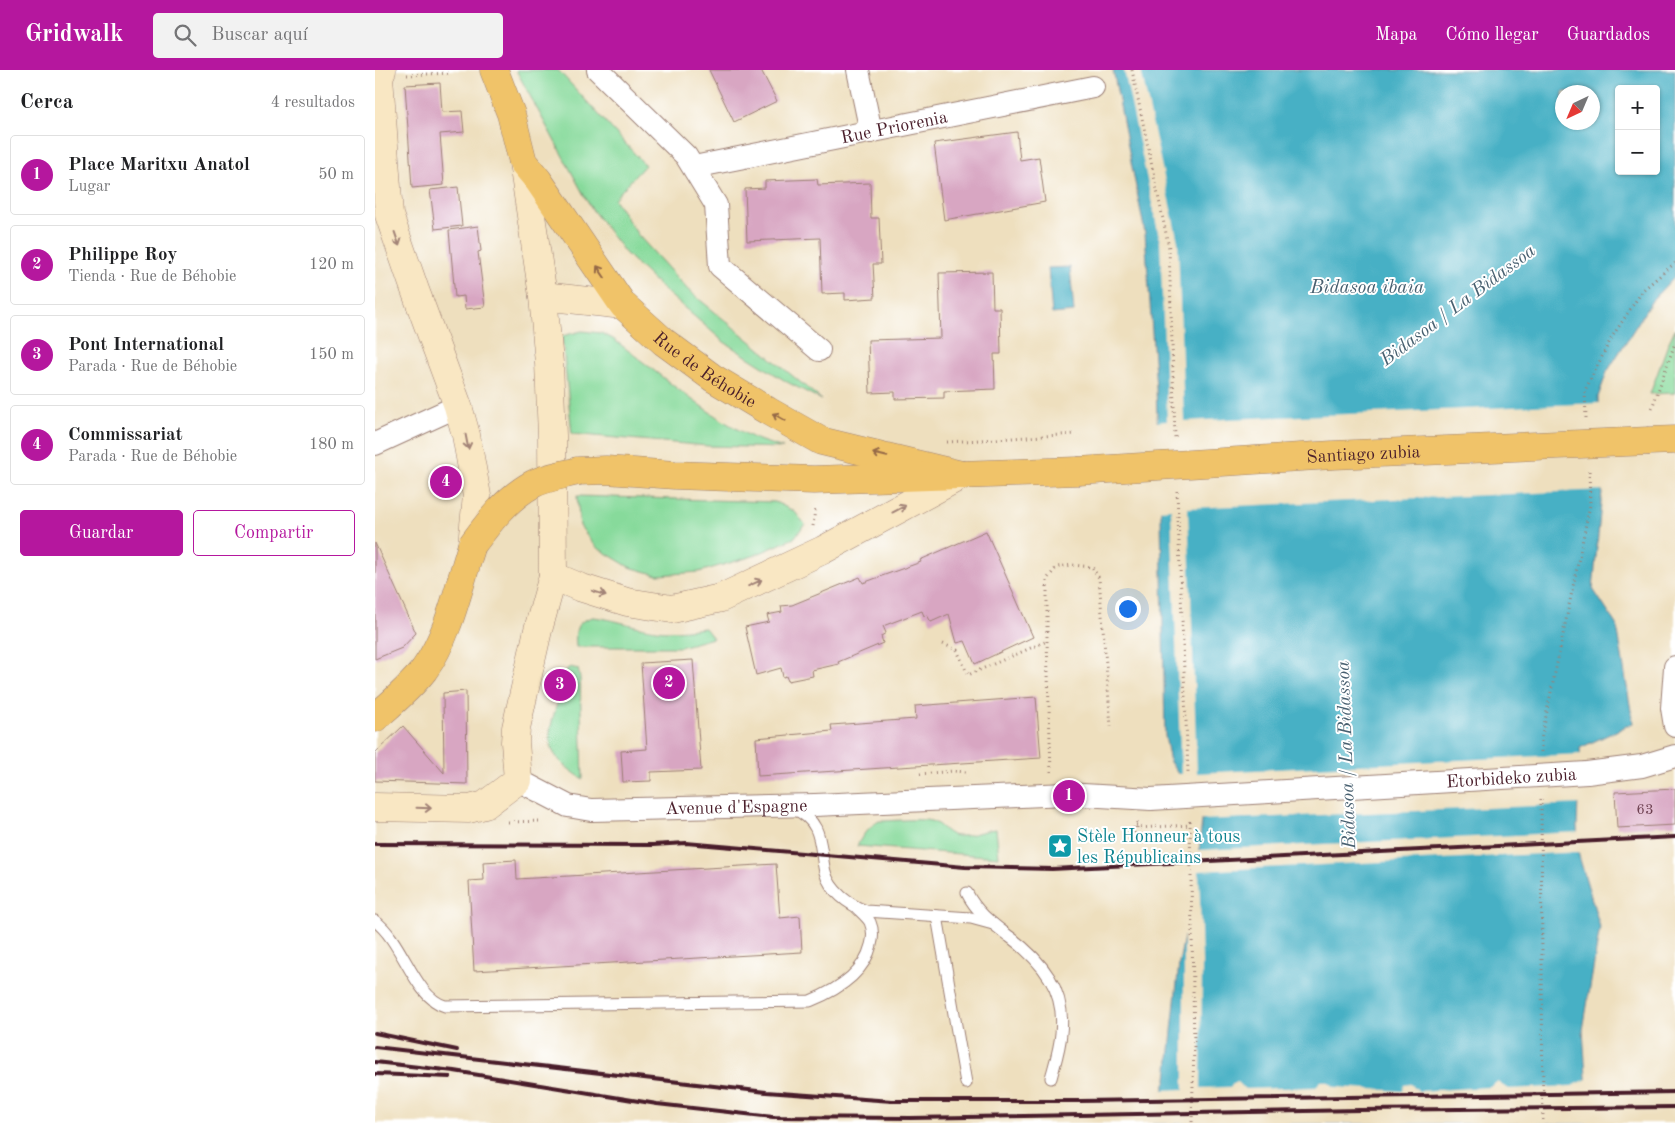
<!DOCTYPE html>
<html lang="es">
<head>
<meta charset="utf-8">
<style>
	body { margin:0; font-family:"Old Standard TT",serif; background:#f2f2f2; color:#202124 }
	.controls { position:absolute; right:15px; top:15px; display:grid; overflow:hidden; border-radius:5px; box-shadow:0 1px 4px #0004 }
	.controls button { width:45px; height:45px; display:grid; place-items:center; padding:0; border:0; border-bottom:1px solid #e0e0e0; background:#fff; color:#202124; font:25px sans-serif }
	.compass { position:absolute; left:1180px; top:15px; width:45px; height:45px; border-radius:50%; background:#fff; box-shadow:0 1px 4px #0004; rotate:224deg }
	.you { position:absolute; left:752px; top:538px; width:18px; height:18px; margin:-12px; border:4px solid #fff; border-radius:50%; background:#1a73e8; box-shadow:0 0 0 8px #1a73e833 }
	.badge { display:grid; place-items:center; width:32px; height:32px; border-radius:50%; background:#b5179e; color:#fff; font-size:16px; font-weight:700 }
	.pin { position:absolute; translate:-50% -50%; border:2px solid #fff; box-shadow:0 1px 5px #0006 }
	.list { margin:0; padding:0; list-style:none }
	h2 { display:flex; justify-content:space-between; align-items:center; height:65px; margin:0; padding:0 20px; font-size:21px }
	h2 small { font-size:16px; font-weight:400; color:#757577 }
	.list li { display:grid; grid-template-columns:32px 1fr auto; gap:15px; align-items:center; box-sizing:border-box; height:80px; margin:0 10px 10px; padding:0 10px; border:1px solid #e0e0e0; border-radius:5px }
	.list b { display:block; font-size:19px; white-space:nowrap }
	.list p { margin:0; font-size:16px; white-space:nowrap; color:#757577 }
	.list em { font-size:16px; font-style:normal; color:#757577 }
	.actions { display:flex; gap:10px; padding:15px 20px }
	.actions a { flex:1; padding:11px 0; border:1px solid #b5179e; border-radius:5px; text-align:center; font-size:18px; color:#b5179e }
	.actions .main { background:#b5179e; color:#fff }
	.icon { flex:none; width:28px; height:28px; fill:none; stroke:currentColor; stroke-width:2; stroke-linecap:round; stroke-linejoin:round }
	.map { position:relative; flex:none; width:1300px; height:1053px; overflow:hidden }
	header { display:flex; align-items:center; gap:30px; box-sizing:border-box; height:70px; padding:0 25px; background:#b5179e; color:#fff }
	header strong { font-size:24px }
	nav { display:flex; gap:28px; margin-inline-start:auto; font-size:18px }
	.search { width:350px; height:45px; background:#f2f2f2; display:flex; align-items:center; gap:12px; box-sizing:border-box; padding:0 18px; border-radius:5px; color:#757577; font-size:19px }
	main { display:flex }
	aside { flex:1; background:#fff }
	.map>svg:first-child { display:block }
</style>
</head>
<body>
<header>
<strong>Gridwalk</strong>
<div class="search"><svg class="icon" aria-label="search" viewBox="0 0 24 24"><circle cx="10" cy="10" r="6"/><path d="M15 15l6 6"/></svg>Buscar aquí</div>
<nav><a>Mapa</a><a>Cómo llegar</a><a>Guardados</a></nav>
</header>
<main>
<aside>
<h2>Cerca<small>4 resultados</small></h2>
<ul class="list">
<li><span class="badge">1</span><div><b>Place Maritxu Anatol</b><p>Lugar</p></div><em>50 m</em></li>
<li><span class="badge">2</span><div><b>Philippe Roy</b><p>Tienda · Rue de Béhobie</p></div><em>120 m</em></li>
<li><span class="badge">3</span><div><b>Pont International</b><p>Parada · Rue de Béhobie</p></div><em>150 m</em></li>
<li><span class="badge">4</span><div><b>Commissariat</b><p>Parada · Rue de Béhobie</p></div><em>180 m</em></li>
</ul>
<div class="actions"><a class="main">Guardar</a><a>Compartir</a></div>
</aside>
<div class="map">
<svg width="1300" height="1053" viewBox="0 0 1300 1053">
	<rect width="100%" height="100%" fill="#fff"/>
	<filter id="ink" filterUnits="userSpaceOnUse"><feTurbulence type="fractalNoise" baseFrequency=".02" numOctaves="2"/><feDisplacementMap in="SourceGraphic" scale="10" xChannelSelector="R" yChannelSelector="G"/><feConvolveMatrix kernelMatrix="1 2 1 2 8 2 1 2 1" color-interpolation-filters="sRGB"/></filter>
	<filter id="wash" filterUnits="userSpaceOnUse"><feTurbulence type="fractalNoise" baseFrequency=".0096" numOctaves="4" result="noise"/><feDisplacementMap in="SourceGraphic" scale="20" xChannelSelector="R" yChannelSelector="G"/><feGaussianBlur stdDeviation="1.12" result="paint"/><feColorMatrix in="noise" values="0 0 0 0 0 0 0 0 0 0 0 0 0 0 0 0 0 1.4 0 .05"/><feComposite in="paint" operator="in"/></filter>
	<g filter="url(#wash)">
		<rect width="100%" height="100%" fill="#eedfbe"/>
		<g fill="#87da9b" stroke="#687c63">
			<path d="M141,0H183L270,95L239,129L263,165L313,220L447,330L412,312L349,272L290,221L251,184L216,138Z"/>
			<path d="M1300,259V323L1275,324L1293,274Z"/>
			<path d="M207,261L226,263L238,269C284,303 328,343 379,368C388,372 399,375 408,378L333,376L197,364L187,266Z"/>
			<path d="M202,426L400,432L419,441L430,454L419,468L378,486L324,502L283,505L254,497L221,477L205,456Z"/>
			<path d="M218,547C238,549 256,556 275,559C293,563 312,560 330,558L338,568L305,577H201C200,559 200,552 218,547Z"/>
			<path d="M195,597L203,599L205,608L208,709C196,701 176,688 175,671C173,657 183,634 186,620L190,621L193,608L190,607L191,600Z"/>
			<path d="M504,751C516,751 546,748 556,751C566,753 571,766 583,766C596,767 607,760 621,759L624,787L482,776C487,766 493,757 504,751Z"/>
		</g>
		<g fill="#46b0c5" stroke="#486878" fill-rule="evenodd">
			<path d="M738,0H1300V206L1278,229L1232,302L1223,327L1227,422L1218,519L1242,556L1258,653L1205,678L1207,724L1203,729L1202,757L1204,786L1225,857L1208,960L1214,1053H777L792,1009L804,893L822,798L828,741L795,692L790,666L786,447L781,318L770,163ZM1244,19H1281V101H1244ZM1188,22H1218V52H1188Z"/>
			<path d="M695,197L699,242L677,244L673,198Z"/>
		</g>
		<g fill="#eedfbe">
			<path d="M749,0H766L803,172L809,351L1226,333L1230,420L813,438L822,703L1208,684L1210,724L1206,730V734L825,750L826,742L800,704H806L796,439L783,440L779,352L792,351L785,171Z"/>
			<path d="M1205,762L1207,782L824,801L827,891L826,1018L855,1017L858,1013L863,1012L870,1019L941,1017L945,1011H952L960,1017L1028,1021L1029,1015L1036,1014L1044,1021L1115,1017L1122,1012L1133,1019L1197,1016L1214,1008L1217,1053H774L786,1020L809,1019V855L820,798L823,764L824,780Z"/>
		</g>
		<g id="blocks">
			<g fill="#d8a6c2">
				<path d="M334,0H386L402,31L359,52Z"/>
				<path d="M65,13L67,42L87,41L89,62L65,64L69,115L37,118L30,15Z"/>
				<path d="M642,62L645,90L664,87L670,132L569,150L559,73Z"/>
				<path d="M442,109L443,115L495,113L496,148H504L506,194H498L500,228L470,230V223L447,224L445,168L372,171L370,119L390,118V111Z"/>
				<path d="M83,117L87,156L60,159L55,120Z"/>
				<path d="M103,156L106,181L103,182L110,237L90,239L89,226L80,227L74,160Z"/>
				<path d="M617,202L618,238H625L626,284H619L620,319L569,321V328L520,329V322L495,323L493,270L566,268L564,203Z"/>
				<path d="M611,461L658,567L600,594L590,571L582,573L574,544L556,552L552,545L549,546L547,541L508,556L511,563L506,566L508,573L463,592L464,594L437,600L438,606L413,611L411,606L408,607L406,598L381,605L370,557L394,552L392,545L407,542L406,536L417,535L485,507L488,513L504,507L546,492L545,490Z"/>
				<path d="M0,473L41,563L27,578L0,589Z"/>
				<path d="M318,590L326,700L276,702V711L248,712L246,681L272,679L266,593Z"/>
				<path d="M91,621L92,714L0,711V683L28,656L69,703L68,623Z"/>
				<path d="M661,627L666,688L383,706L381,668L457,661L456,655L541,649L540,636Z"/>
				<path d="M1300,719V755L1242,758L1240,722Z"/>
				<path d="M141,790L142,809L401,794L405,848L425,846L427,882L99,901L94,811L109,810L108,792Z"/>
			</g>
		</g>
	</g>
	<g filter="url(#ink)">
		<use href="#blocks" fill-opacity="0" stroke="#9c7f74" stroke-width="1"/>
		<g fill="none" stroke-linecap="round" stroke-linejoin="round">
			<defs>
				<g id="lane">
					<path d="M419,739C449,752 444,776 450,802C455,821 474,835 491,841L596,848L618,854"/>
					<path d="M592,823C602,843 618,854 635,867C667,891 691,920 686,963C685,978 680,993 676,1008"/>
					<path d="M562,846L591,1013"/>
					<path d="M0,851C28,871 39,927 70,936L435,931C460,921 489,904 496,875C498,868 498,859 495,852C492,847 486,842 482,838"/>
				</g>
				<g id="street">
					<path d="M223,0L311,86L341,135L345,196L444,280"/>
					<path d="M483,0L496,62"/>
					<path id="s1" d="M319,97L718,17"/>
					<path d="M0,374L83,336"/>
					<path d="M1300,597L1297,638L1300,656"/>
					<path d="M1212,703L1267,696L1300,686"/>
					<path id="s2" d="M143,710L193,736L216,740L440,735L691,724L776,729"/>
				</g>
				<g id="secondary">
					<path d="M7,0L4,7L14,145L40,220L83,336L91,365L102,426L97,475"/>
					<path d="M168,226L248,235"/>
					<path d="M178,506L204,517L252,532L297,539L346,528L448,480L587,405"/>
					<path d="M0,737L94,739L110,735L143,710L140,672L141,658L163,560L178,506L177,366L174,293L168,226L148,92"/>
				</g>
				<g id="primary">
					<path id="s3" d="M119,0L136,44L148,92L163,110L248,235L289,272L338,308L393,341L446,371L587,405"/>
					<path d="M1274,371L1300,370"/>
					<path d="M203,401L231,400L300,405L439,410L703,401"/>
					<path d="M0,648C17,633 35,618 49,600C74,566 84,515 97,475"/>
				</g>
			</defs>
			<use href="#lane" stroke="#9c7f74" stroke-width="13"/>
			<use href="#street" stroke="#9c7f74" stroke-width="24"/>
			<use href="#secondary" stroke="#9c7f74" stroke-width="29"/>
			<use href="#primary" stroke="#9c7f74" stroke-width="29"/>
			<g stroke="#9c7f74" stroke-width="3" stroke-dasharray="1 4" stroke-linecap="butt">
				<path d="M757,0L794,178L800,368"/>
				<path d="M32,5L76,3"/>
				<path d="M1277,338L1300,273"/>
				<path d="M1211,348L1210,320L1237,267L1268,220L1300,193"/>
				<path d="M572,372L701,364"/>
				<path d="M802,421L813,702"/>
				<path d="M438,456L440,439"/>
				<path d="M568,574L582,580L593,605L672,571"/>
				<path d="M1166,682V670L1215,435L1214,399"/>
				<path d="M676,702L672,571V509L682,497L698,495L717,497L724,508L736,656"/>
				<path d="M545,704L579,701L591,702"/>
				<path d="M1166,729L1168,1053"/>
				<path d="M815,751L819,975L817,1053"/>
				<path d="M133,752L167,751"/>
				<path d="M762,752V758L815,755"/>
				<path d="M762,755H759V765L815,763"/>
			</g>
			<use href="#lane" stroke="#fff" stroke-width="11"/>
			<use href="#street" stroke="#fff" stroke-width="22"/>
			<use href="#secondary" stroke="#f9e7c3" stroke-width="28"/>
			<use href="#primary" stroke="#f0c369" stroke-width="28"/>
			<g stroke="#4a1f2b" stroke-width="4">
				<path d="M0,774L278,775L311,773L590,797L677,799L1300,767"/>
				<path d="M0,963L82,980"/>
				<path d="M0,977L391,1022L517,1031H706L1300,1022"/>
				<path d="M0,992L79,1001L282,1034L398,1047L536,1048L985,1040L1300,1037"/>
				<path d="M0,1004L75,1007"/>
			</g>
			<defs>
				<g id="street-bridge">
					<path id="s4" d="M776,729L1212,703"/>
				</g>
				<g id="primary-bridge">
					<path id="s5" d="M703,401L958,385L1274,371"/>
					<path d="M97,475C114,452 132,428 158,414C171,407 189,405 203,401"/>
				</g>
			</defs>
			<use href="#street-bridge" stroke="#9c7f74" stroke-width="24" stroke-linecap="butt"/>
			<use href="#primary-bridge" stroke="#9c7f74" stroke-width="29" stroke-linecap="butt"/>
			<use href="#street-bridge" stroke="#fff" stroke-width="22"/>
			<use href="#primary-bridge" stroke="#f0c369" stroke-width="28"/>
		</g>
		<defs><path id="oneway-shaft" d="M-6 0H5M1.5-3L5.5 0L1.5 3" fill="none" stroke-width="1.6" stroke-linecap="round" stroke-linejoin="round" transform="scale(1.25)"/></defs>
		<g stroke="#a28377">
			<use href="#oneway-shaft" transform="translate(22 169) rotate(71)"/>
			<use href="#oneway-shaft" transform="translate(92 372) rotate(79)"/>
			<use href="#oneway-shaft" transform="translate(524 439) rotate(-28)"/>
			<use href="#oneway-shaft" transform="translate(380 513) rotate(-25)"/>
			<use href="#oneway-shaft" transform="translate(224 523) rotate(18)"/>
			<use href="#oneway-shaft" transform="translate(49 738) rotate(2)"/>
		</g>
		<g stroke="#956947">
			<use href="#oneway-shaft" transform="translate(226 202) rotate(-124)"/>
			<use href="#oneway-shaft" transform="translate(404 347) rotate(-151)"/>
			<use href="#oneway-shaft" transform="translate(505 385) rotate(-166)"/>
		</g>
	</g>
	<defs>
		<symbol id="sight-square" viewBox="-11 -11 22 22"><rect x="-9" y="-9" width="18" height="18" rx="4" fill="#0f9aa8" stroke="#fff"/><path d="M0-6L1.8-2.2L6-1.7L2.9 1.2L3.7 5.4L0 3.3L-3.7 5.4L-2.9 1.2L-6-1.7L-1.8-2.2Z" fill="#fff"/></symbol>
	</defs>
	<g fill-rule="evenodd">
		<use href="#sight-square" x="671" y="762" width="28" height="28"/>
	</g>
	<g text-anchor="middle" stroke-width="4" stroke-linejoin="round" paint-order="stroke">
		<g font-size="15" fill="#6e4151">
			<text x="1270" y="744">63</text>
		</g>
		<g font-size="18" fill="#4a1f2b" stroke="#fff">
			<text dy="6" stroke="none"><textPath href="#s1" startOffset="204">Rue Priorenia</textPath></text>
			<text dy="6" stroke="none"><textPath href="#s3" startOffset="376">Rue de Béhobie</textPath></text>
			<text dy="6" stroke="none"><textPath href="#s5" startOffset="286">Santiago zubia</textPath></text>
			<text dy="6" stroke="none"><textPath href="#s4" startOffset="361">Etorbideko zubia</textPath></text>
			<text dy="6" stroke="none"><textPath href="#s2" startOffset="225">Avenue d'Espagne</textPath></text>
		</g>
		<g font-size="18" fill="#0d838f" stroke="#fff" text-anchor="start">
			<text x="702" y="772">Stèle Honneur à tous<tspan x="702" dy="21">les Républicains</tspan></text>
		</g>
		<g font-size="19" font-style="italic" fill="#486070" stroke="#fff">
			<text x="992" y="223">Bidasoa ibaia</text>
			<text transform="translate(1082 234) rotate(-37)" y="7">Bidasoa / La Bidassoa</text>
			<text transform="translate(970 685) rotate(-92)" y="7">Bidasoa / La Bidassoa</text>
		</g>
	</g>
</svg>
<div class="controls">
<button>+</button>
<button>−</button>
</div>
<svg class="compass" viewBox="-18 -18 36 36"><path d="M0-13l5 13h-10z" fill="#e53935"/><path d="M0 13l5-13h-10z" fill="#757577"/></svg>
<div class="you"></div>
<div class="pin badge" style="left:694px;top:726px">1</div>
<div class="pin badge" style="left:294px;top:613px">2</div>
<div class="pin badge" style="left:185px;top:615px">3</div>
<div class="pin badge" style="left:71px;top:412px">4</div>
</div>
</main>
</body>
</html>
